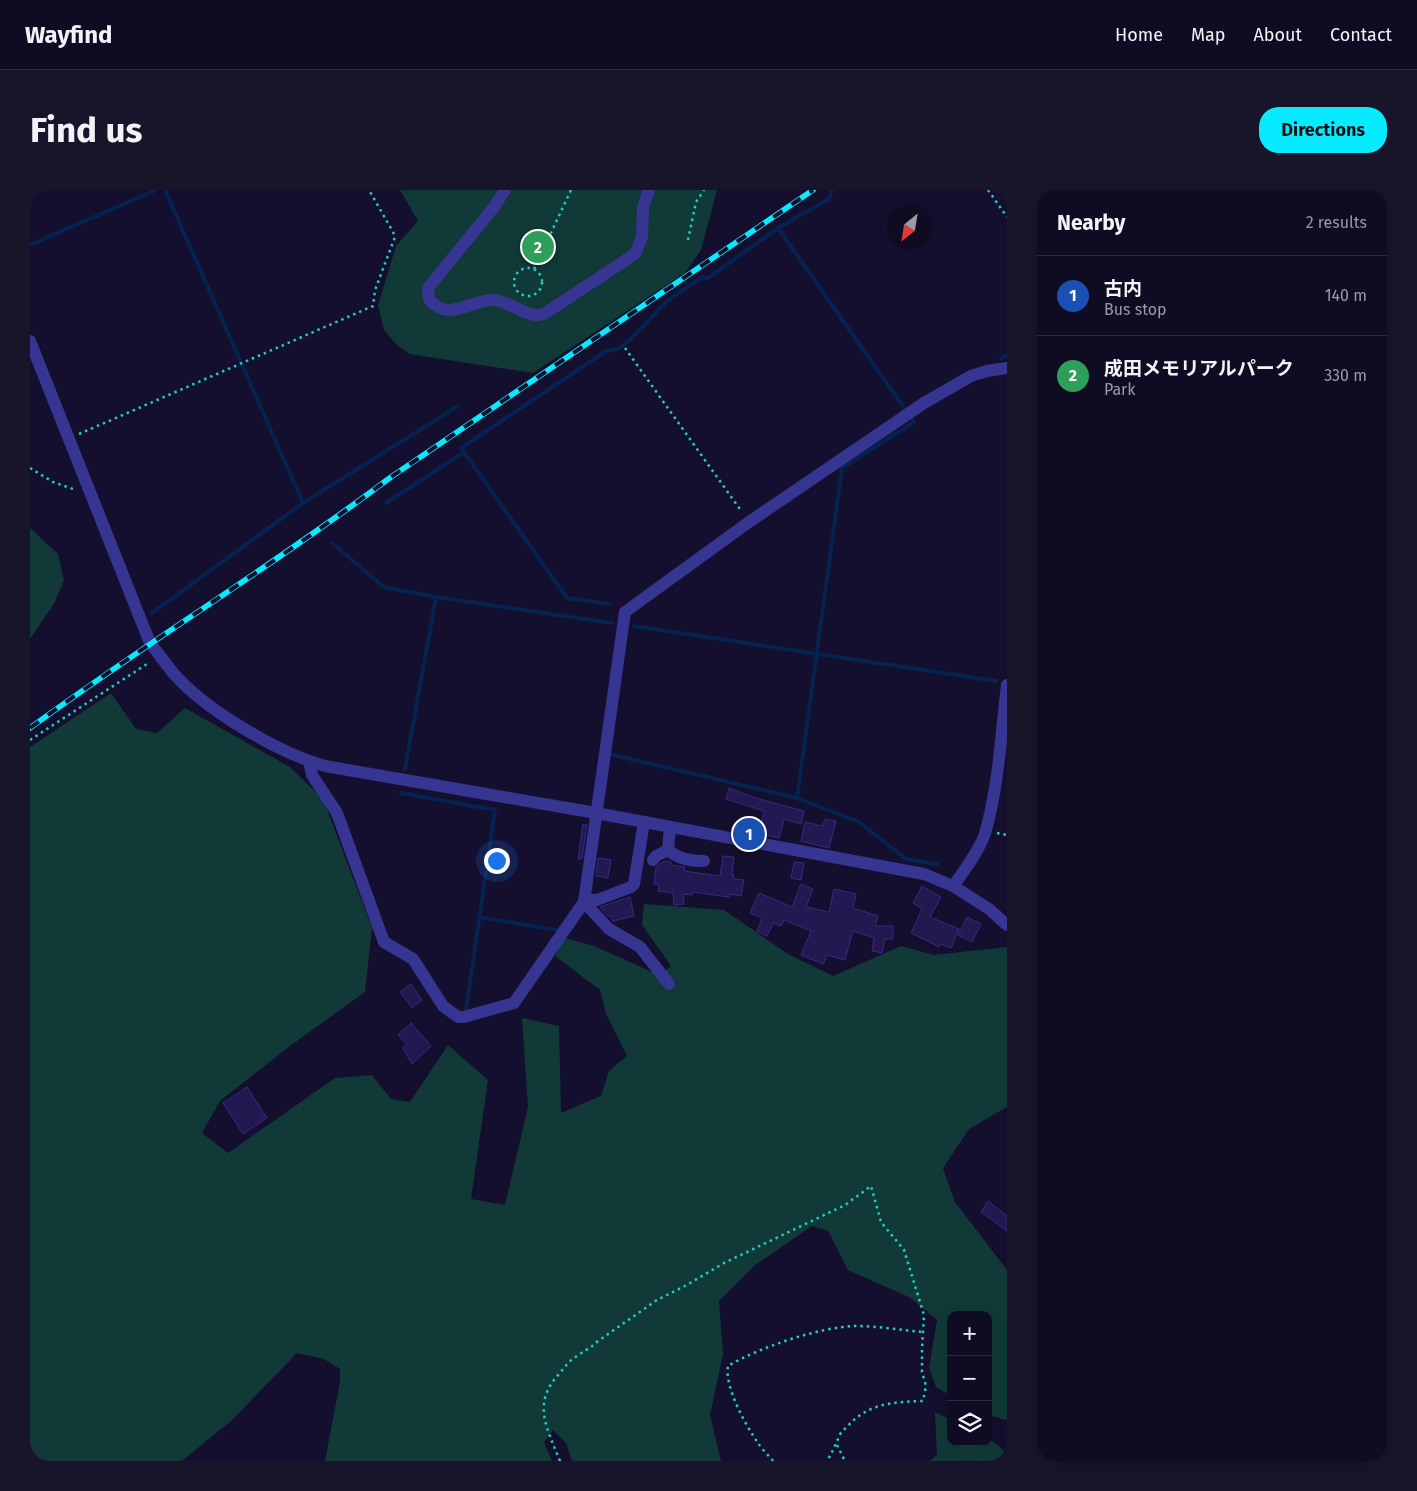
<!DOCTYPE html>
<html lang="en">
<head>
<meta charset="utf-8">
<style>
	body { margin:0; font-family:"Fira Sans","Noto Sans JP",sans-serif; background:#18142a; color:#f1f3f6 }
	.controls { position:absolute; right:15px; bottom:15px; display:grid; overflow:hidden; border-radius:10px; box-shadow:0 5px 20px #0002 }
	.controls button { width:45px; height:45px; display:grid; place-items:center; padding:0; border:0; border-bottom:1px solid #2f2b40; background:#0f0b22; color:#f1f3f6; font:25px sans-serif }
	.compass { position:absolute; left:857px; top:15px; width:45px; height:45px; border-radius:50%; background:#0f0b22; box-shadow:0 5px 20px #0002; rotate:210deg }
	.you { position:absolute; left:466px; top:670px; width:18px; height:18px; margin:-12px; border:4px solid #fff; border-radius:50%; background:#1a73e8; box-shadow:0 0 0 8px #1a73e833 }
	.badge { display:grid; place-items:center; width:32px; height:32px; border-radius:50%; background:#08eaff; color:#fff; font-size:16px; font-weight:700 }
	.pin { position:absolute; translate:-50% -50%; border:2px solid #fff; box-shadow:0 1px 5px #0006 }
	.list { margin:0; padding:0; list-style:none }
	h2 { display:flex; justify-content:space-between; align-items:center; height:65px; margin:0; padding:0 20px; font-size:21px }
	h2 small { font-size:16px; font-weight:400; color:#9b9ba5 }
	.list li { display:grid; grid-template-columns:32px 1fr auto; gap:15px; align-items:center; box-sizing:border-box; height:80px; padding:0 20px; border-top:1px solid #2f2b40 }
	.list b { display:block; font-size:19px; white-space:nowrap }
	.list p { margin:0; font-size:16px; white-space:nowrap; color:#9b9ba5 }
	.list em { font-size:16px; font-style:normal; color:#9b9ba5 }
	.icon { flex:none; width:28px; height:28px; fill:none; stroke:currentColor; stroke-width:2; stroke-linecap:round; stroke-linejoin:round }
	.map { position:relative; flex:none; width:977px; height:1271px; overflow:hidden; border-radius:20px }
	header { display:flex; align-items:center; gap:30px; box-sizing:border-box; height:70px; padding:0 25px; background:#0f0b22; border-bottom:1px solid #2f2b40 }
	header strong { font-size:24px }
	nav { display:flex; gap:28px; margin-inline-start:auto; font-size:18px }
	.intro { display:flex; align-items:center; justify-content:space-between; box-sizing:border-box; height:120px; padding:0 30px }
	h1 { margin:0; font-size:35px }
	.button { padding:12px 22px; border-radius:20px; background:#08eaff; color:#111; font-size:18px; font-weight:700 }
	main { display:flex; gap:30px; padding:0 30px }
	aside { flex:1; background:#0f0b22; border-radius:20px; box-shadow:0 5px 20px #0002 }
	.map>svg:first-child { display:block }
</style>
</head>
<body>
<header>
<strong>Wayfind</strong>
<nav><a>Home</a><a>Map</a><a>About</a><a>Contact</a></nav>
</header>
<div class="intro"><h1>Find us</h1><a class="button">Directions</a></div>
<main>
<div class="map">
<svg width="977" height="1271" viewBox="0 0 977 1271">
	<rect width="100%" height="100%" fill="#140f2e"/>
	<g fill="#113937">
		<path d="M370,0H687L671,60L655,83L503,183L379,164L366,154L354,140L348,115L366,56L388,31Z"/>
		<path d="M0,338L28,364L34,390L25,412L0,449Z"/>
		<path d="M81,503L106,539L127,543L155,518L260,577L293,609L342,738L335,802L260,856L190,911L172,943L198,963L305,888L342,885L361,909L380,912L418,855L458,890L441,1009L475,1015L498,917L492,828L529,836L531,923L571,906L579,881L597,866L576,824L570,800L525,766L535,748L564,756L629,785L641,776L612,735L614,714L694,720L758,764L803,786L871,756L904,765L977,757V917L939,939L913,978L925,1012L977,1080V1230L958,1225V1125H921V1206L906,1197L899,1178L907,1130L881,1108L818,1080L798,1041L782,1036L724,1076L689,1111L693,1164L680,1225L691,1271H542L536,1253L523,1240L514,1252L522,1271H295L310,1192V1179L294,1169L267,1163L201,1231L152,1271H0V557Z"/>
		<path d="M905,1222L921,1230V1252H958V1248L977,1263V1271H900L907,1265Z"/>
	</g>
	<g fill="none" stroke-linecap="round" stroke-linejoin="round">
		<g stroke="#052251" stroke-width="4">
			<path d="M135,0L273,313"/>
			<path d="M748,38L884,232L812,278L767,608"/>
			<path d="M0,55L126,0"/>
			<path d="M971,169L977,165"/>
			<path d="M356,313L434,262"/>
			<path d="M302,353L354,397L406,407L582,433"/>
			<path d="M580,414L537,408L431,258L576,161L588,159L600,150L636,112L672,87L678,88L748,38L799,9L802,0"/>
			<path d="M122,423L273,313L428,216"/>
			<path d="M604,436L966,491"/>
			<path d="M583,565L767,608L829,632L876,669L907,674"/>
			<path d="M375,579L406,407"/>
			<path d="M371,603L465,620L436,820"/>
			<path d="M449,727L527,740"/>
		</g>
	</g>
	<g fill="#231951" stroke="#382880">
		<path d="M699,598L729,609L774,621L771,634L754,629L749,648L729,643L734,621L696,609Z"/>
		<path d="M795,629L806,631L799,658L771,651L775,632L793,636Z"/>
		<path d="M553,634L557,635L552,669H548Z"/>
		<path d="M693,666L704,667L702,685H704L703,689L714,690L711,706L700,704L699,707L663,702L662,705L653,704L654,714L644,715L643,703L628,701L629,695L624,694L626,677L634,671L641,672V675L655,677L654,681L690,686Z"/>
		<path d="M568,668L581,670L578,688L566,686Z"/>
		<path d="M764,672L774,673L771,690L761,688Z"/>
		<path d="M771,694L783,699L776,717L799,722L804,699L826,704L823,718L848,726L845,736H863V749H855L852,763L842,761L844,748L823,741L815,770L797,765L793,774L771,765L781,741L754,730L751,736L743,733L737,746L727,741L732,728L720,723L729,703L762,717Z"/>
		<path d="M892,696L911,707L900,727L929,739L921,758L910,754L909,757L881,743L892,719L883,713Z"/>
		<path d="M600,707L604,726L583,731L581,726H578L570,717Z"/>
		<path d="M937,727L951,734L942,752L928,745Z"/>
		<path d="M381,794L392,810L382,818L370,802Z"/>
		<path d="M381,833L401,856L382,874L373,858L377,855L368,845Z"/>
		<path d="M217,897L237,928L213,944L193,913Z"/>
		<path d="M958,1011L977,1026V1041L951,1022Z"/>
	</g>
	<g fill="none" stroke-linecap="round" stroke-linejoin="round">
		<g stroke="#23ccbf" stroke-width="2.5" stroke-dasharray="2.5 4" stroke-linecap="butt">
			<path d="M958,0L977,27"/>
			<path d="M658,50L666,12L674,0"/>
			<circle cx="498" cy="92" r="14"/>
			<path d="M504,79L541,0"/>
			<path d="M595,158L712,322"/>
			<path d="M49,244L343,116L345,100L365,47L363,42L339,0"/>
			<path d="M0,278L23,292L46,300"/>
			<path d="M0,550L120,472"/>
			<path d="M967,643L977,645"/>
			<path d="M807,1255L815,1271"/>
			<path d="M530,1271C517,1238 501,1213 530,1183C534,1178 538,1172 543,1169C551,1162 560,1159 568,1151L627,1110L655,1096L694,1073L815,1015L841,996L851,1032L874,1060L894,1125L892,1159V1182L896,1196L893,1211C863,1212 837,1213 816,1238C813,1240 810,1243 809,1247C805,1255 802,1263 797,1271"/>
			<path d="M743,1271C738,1265 732,1259 728,1253C716,1236 694,1196 698,1176C728,1158 789,1137 825,1136C847,1136 871,1140 893,1142"/>
		</g>
		<g stroke="#373592" stroke-width="12">
			<path d="M475,0L464,17L398,98L399,109C419,134 442,108 465,110C482,112 497,129 514,124L605,64L612,47L613,17L619,0"/>
			<path d="M0,151L120,453C128,463 136,474 144,484C177,521 247,562 295,576L566,623L894,684L923,696L959,719L977,735"/>
			<path d="M279,571L282,585L307,623L354,752L383,769L413,816L428,827H434L484,813L554,712L595,422L719,332L894,213L941,186L957,181L977,178"/>
			<path d="M640,637L638,660C649,669 660,671 674,671"/>
			<path d="M623,670L626,666L638,660"/>
			<path d="M923,696C934,681 952,657 956,640C969,593 971,543 977,495"/>
			<path d="M554,710H567L601,697L604,694L614,632"/>
			<path d="M554,712L579,739L610,757L639,794"/>
		</g>
		<defs>
			<path id="rail" d="M0,538C119,451 244,375 361,287L783,0"/>
		</defs>
		<use href="#rail" stroke="#08eaff" stroke-width="5.5"/>
		<use href="#rail" stroke="#140f2e" stroke-width="4" stroke-dasharray="11" stroke-linecap="butt"/>
	</g>
</svg>
<div class="controls">
<button>+</button>
<button>−</button>
<button><svg class="icon" aria-label="layers" viewBox="0 0 24 24"><path d="M12 4l9 5-9 5-9-5zM3 14l9 5 9-5"/></svg></button>
</div>
<svg class="compass" viewBox="-18 -18 36 36"><path d="M0-13l5 13h-10z" fill="#e53935"/><path d="M0 13l5-13h-10z" fill="#9b9ba5"/></svg>
<div class="you"></div>
<div class="pin badge" style="left:719px;top:644px;background:#1a4fb4">1</div>
<div class="pin badge" style="left:508px;top:57px;background:#2e9e5b">2</div>
</div>
<aside>
<h2>Nearby<small>2 results</small></h2>
<ul class="list">
<li><span class="badge" style="background:#1a4fb4">1</span><div><b>古内</b><p>Bus stop</p></div><em>140 m</em></li>
<li><span class="badge" style="background:#2e9e5b">2</span><div><b>成田メモリアルパーク</b><p>Park</p></div><em>330 m</em></li>
</ul>
</aside>
</main>
</body>
</html>
